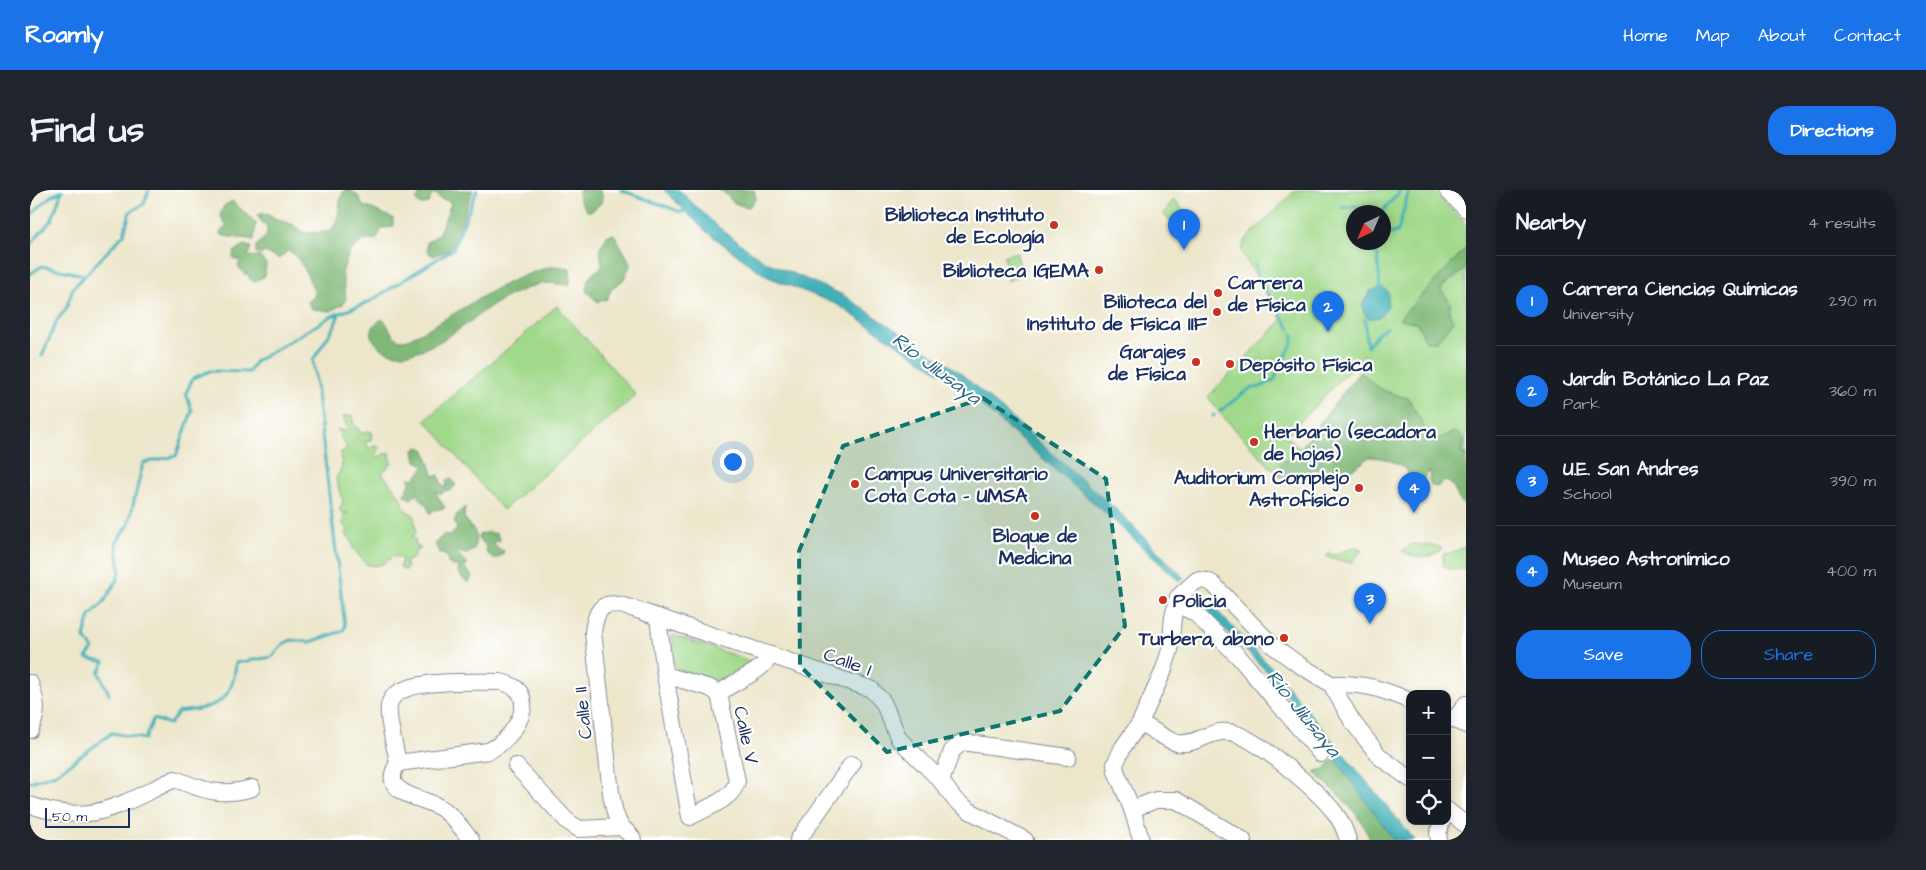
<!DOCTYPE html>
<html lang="en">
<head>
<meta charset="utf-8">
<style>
	body { margin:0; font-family:"Architects Daughter",sans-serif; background:#20242c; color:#f1f3f6 }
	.controls { position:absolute; right:15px; bottom:15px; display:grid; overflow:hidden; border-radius:10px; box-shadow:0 2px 8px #0003 }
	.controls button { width:45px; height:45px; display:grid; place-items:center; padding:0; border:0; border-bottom:1px solid #363941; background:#171b24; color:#f1f3f6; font:25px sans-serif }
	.compass { position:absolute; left:1316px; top:15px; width:45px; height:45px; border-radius:50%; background:#171b24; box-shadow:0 2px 8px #0003; rotate:224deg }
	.scale { position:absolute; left:15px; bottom:12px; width:85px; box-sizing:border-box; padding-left:5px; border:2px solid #1b2f5e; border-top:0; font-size:14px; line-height:18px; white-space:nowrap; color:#1b2f5e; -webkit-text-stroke:4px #fff; paint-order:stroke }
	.you { position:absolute; left:702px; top:271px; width:18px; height:18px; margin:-12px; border:4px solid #fff; border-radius:50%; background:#1a73e8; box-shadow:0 0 0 8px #1a73e833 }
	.badge { display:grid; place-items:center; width:32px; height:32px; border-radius:50%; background:#1a73e8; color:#fff; font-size:16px; font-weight:700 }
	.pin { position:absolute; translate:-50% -41px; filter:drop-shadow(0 1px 2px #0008) }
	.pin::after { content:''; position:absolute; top:26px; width:18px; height:15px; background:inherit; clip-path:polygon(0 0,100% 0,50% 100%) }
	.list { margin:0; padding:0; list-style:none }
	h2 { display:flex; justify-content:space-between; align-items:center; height:65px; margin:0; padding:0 20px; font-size:21px }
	h2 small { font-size:16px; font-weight:400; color:#9ea1a6 }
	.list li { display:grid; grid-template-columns:32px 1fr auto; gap:15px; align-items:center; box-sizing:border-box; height:90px; padding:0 20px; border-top:1px solid #363941 }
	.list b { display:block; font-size:19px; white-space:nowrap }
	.list p { margin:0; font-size:16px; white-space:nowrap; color:#9ea1a6 }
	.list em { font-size:16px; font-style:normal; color:#9ea1a6 }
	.actions { display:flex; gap:10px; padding:15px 20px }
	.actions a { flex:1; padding:11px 0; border:1px solid #1a73e8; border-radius:20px; text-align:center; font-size:18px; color:#1a73e8 }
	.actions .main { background:#1a73e8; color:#fff }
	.icon { flex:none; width:28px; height:28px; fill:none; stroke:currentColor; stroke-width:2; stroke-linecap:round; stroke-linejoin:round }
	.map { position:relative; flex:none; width:1436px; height:650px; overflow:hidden; border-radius:20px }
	header { display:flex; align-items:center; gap:30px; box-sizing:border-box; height:70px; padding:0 25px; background:#1a73e8; color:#fff }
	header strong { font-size:24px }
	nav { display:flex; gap:28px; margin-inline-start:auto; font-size:18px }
	.intro { display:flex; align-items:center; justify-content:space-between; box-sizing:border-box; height:120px; padding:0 30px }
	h1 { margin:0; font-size:35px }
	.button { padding:12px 22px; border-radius:20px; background:#1a73e8; color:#fff; font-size:18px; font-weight:700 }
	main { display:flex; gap:30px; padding:0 30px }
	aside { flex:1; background:#171b24; border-radius:20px; box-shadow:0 2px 8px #0003 }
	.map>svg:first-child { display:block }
</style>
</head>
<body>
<header>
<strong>Roamly</strong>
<nav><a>Home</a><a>Map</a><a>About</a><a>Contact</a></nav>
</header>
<div class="intro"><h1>Find us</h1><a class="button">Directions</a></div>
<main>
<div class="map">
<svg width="1436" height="650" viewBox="0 0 1436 650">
	<rect width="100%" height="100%" fill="#fff"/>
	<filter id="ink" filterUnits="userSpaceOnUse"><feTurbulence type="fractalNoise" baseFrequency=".02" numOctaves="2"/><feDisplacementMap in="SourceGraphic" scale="10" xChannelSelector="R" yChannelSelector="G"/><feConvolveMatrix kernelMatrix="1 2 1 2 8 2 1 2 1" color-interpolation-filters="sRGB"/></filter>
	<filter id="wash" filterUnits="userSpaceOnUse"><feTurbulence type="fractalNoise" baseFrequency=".0096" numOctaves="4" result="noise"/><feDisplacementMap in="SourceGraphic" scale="20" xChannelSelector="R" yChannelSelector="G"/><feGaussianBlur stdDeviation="1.12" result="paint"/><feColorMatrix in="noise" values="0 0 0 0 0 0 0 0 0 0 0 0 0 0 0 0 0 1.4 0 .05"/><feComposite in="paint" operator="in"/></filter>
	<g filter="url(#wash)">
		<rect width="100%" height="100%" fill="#ece6ca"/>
		<g fill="#a1d98b" stroke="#5e8474" fill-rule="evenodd">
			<path d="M1266,0H1402L1436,34V58L1370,128L1387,133L1396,151H1407L1423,131L1420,126L1418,109L1411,100L1413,96L1436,79V264L1432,265L1430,263L1433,258L1417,246L1404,251L1398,246C1397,242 1381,212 1378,208C1354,202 1347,199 1330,181L1339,170L1334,165L1256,246L1270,259L1263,266L1242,279L1189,222L1178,207L1252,130L1211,61L1215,50ZM1324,22H1354V52H1324Z"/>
			<path d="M1144,9L1158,26L1147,38L1133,24Z"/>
			<path d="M986,62L990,75L985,82L986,87L978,91V87L982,85L977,80L981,76L975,72L974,66Z"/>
			<path d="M527,116L606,205L473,320L395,230Z"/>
			<path d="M323,225V233L332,244L337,241L342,242L341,250L335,253L340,259L344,255L349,257L346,268L360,262L361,274L352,283L371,308L376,321L384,325L386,342L381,348L385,349L386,355L391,359L386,361L383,368L375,372L377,378L374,380L370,377L372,369C362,362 358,373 349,375C345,376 340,375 336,374L323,358L321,349L315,344L318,340L313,335V328L318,322L313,324L309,320L313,312L306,289L312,277L310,263L317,258L307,240L319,241L313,227Z"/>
			<path d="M1382,354L1409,357L1412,359C1399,370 1386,369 1372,361Z"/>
			<path d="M1325,357L1331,359V361L1321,373L1296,367L1299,363L1304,365Z"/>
			<path d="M1431,358H1436V379H1418L1413,375V364L1425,362Z"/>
			<path d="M643,445L721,471V472L694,488L690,493L648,479L644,473L642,446Z"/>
		</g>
		<g fill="#80b977" stroke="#4e746a">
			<path d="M315,0H321L329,7L332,15L363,28V37L352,38L347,49L332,51L319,63L312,82L316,108L313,114L301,121L282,119L278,112L285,105C282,94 269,63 258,61L249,69L235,62L231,65L226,63V56L237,45V38L227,26L233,22L251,31L262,34L274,43L298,42C313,32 305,13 315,0Z"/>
			<path d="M393,0H443L423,54L418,60L403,66L397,61V52L408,45L421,14L419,11L410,9L406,4H402L398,13L390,15L386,10Z"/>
			<path d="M549,0H571L573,11L562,21H557L549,9Z"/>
			<path d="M689,0H724L726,8L719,17C695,14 702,4 689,0Z"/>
			<path d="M202,11L226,33L224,50C216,48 196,48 190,44L191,41L197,36L190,25L194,16Z"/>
			<path d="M584,44L601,74L594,89L581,100L577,109L568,112L556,101L558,89C574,70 573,88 570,58L578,45Z"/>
			<path d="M214,55L221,57L218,66L230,67L236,74L235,86L224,92L219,88L218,83L215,85L208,76L211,70H205L203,67L204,62Z"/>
			<path d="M1436,58V79L1415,94L1411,100L1421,113L1419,123L1423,131L1407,151H1396L1387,133L1369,129Z"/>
			<path d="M525,76L540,78V95C526,95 517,90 503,96C487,102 469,110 455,120C429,140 366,191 341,146L343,137L350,130H354C361,139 363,154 378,149C427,126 470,88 525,76Z"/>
			<path d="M1330,181C1347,198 1354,203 1378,208C1381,212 1397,242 1398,246L1404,251L1424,242L1431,245L1435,251L1430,263L1436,264V316C1424,310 1428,294 1415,291L1407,297L1402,296L1399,290L1401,283L1398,282L1394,289L1383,291C1380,288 1379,284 1377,281C1367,271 1352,267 1339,267C1329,277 1315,281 1307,292C1295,292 1294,281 1284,279L1266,292L1248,286L1251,274L1270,259Z"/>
			<path d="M389,257L395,260L403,284L405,286L409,285L412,296L417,297L416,291L420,288L426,295L420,301L416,300L411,304L405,301L415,318L403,320L400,324L396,314L389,308V302L381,309L374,305L380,294L379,288L384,289L395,276L386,271L384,260Z"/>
			<path d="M435,317L434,327L439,334V338L441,337C449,343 445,351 444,360L437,364L426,362L437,373V376L434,377L442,386L439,393L433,389L428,382L429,376H423L418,373L417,366L409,363L405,353L414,344L420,346L427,339L424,332L427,324Z"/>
			<path d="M458,342L467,344L470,351L462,352L467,358L474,361C473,366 468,368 463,369L457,363L455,354L448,349L449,345Z"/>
			<path d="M1305,568L1364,650H1340C1330,621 1306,603 1284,582L1294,579Z"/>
		</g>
		<g fill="#40b1b7" stroke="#2e708a">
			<path d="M634,0H649L687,36L734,71L813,105L928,181L1088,321L1154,388L1150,392L1083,330L927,194L806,114L738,87L723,77L672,38Z"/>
			<path d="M1353,97L1358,102V116L1349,127L1339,129L1334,123L1332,115L1340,101Z"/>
			<path d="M1167,400L1245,481L1385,650H1364L1305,568L1243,488L1161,405Z"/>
		</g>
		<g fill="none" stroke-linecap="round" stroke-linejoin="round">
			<g stroke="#40b1b7" stroke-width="3">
				<path d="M591,0L651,22L656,21"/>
				<path d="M1312,18L1327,16L1338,22"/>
				<path d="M1352,22L1371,0"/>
				<path d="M0,26L21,6L33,1"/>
				<path d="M1354,42L1361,44L1368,41L1379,0"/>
				<path d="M1340,52L1339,57L1348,66C1347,78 1351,86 1349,98"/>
				<path d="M0,55L22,29L32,1"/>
				<path d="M1225,74L1229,90L1260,139"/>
				<path d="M0,84L12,76L53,85"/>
				<path d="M1335,129L1336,145"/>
				<path d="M1263,144V153"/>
				<path d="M1336,147L1337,156L1348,143L1357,137"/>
				<path d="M12,166L27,130L36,119L43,98L94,44L100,22L114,14L119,0"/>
				<path d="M1190,221L1219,199L1231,197L1244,190L1261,156"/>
				<path d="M1183,226L1184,225"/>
				<path d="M79,504L69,483L74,472L56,468L63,459L54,447L60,426L74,412L87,390L90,379L86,352L98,336L113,273L146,266L162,221L156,203L163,188L180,181L219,182L226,171L302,126L339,112L423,59L447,0"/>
				<path d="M0,592L26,584L82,543L115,549L123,529L140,534L148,522C185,518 203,513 206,473L242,467L253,454L261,450L280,452L313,441L315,437L283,170L304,137L309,124"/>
			</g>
		</g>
	</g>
	<g filter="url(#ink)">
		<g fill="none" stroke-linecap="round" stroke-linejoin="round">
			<defs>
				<g id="minor">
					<path d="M1417,0L1436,19"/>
					<path d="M1146,414L1165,423L1208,466L1291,564"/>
					<path d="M628,427L635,485L660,627C675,618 703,610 707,591L689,504L680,498L635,485"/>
					<path d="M470,492C515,500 485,550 458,561L368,573C366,559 355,524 360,512C369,487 446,492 470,492Z"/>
					<path d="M0,493C7,512 9,522 0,540"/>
					<path d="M1301,494C1334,493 1350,498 1380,511"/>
					<path d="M689,504C705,489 730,485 741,465"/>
					<path d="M1417,527L1436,535"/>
					<path d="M1425,529L1436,514"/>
					<path d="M1110,533C1121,538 1138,551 1147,553C1166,556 1181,539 1199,542C1224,545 1289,602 1305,623C1311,631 1315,640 1318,650"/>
					<path d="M368,573C348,604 390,606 409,617C422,624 432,639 441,650"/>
					<path d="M486,576L537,631L549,639L591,637"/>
					<path d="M911,591L922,561L932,552L1038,567"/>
					<path d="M0,615C63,637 90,614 145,589C175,601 191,607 222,598"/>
					<path d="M1102,619L1126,610H1146L1213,650"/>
					<path d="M1417,620L1436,635"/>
					<path d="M603,650C601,643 594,641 590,635C584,625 583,614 581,603L563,442C567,414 575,410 601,418L841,499L853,512L869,549L911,591L925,610L940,621L995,650"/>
					<path d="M768,650L822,574"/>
					<path d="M1111,650L1102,619L1086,581L1085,574L1093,557L1110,533L1133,482L1140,460L1143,427L1148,407L1167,390L1177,391L1183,394L1242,455L1268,474L1301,494L1322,531L1350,567L1380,589"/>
					<path d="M1409,650L1408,644L1412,631"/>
				</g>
			</defs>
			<use href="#minor" stroke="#848a94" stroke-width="18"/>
			<use href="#minor" stroke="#fff" stroke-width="16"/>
		</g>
	</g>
	<path fill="#0f766e" fill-opacity="0.2" stroke="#0f766e" stroke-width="4" stroke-dasharray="10 6" stroke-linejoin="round" d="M953,208L1076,289L1095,436L1030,521L857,562L770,476L769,361L813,256Z"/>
	<g fill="#c8321e" stroke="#fff" stroke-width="2">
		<circle cx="1024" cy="35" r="5"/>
		<circle cx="1069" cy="80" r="5"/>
		<circle cx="1188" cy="103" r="5"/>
		<circle cx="1187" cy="122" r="5"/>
		<circle cx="1166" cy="172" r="5"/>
		<circle cx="1200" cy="174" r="5"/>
		<circle cx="1224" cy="252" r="5"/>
		<circle cx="825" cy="294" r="5"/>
		<circle cx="1329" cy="298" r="5"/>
		<circle cx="1005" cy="326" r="5"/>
		<circle cx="1133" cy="410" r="5"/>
		<circle cx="1254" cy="448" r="5"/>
	</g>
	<g text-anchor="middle" stroke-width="4.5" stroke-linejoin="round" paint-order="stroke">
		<g font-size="19" font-weight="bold" fill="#1b2f5e" stroke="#fff" text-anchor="end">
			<text x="1014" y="31">Biblioteca Instituto<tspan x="1014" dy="22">de Ecología</tspan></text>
			<text x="1059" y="87">Biblioteca IGEMA</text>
			<text x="1198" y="99" text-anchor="start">Carrera<tspan x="1198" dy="22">de Física</tspan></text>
			<text x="1177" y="118">Bilioteca del<tspan x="1177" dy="22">Instituto de Física IIF</tspan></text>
			<text x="1156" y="168">Garajes<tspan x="1156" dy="22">de Física</tspan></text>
			<text x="1210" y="181" text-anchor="start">Depósito Física</text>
			<text x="1234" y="248" text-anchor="start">Herbario (secadora<tspan x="1234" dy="22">de hojas)</tspan></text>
			<text x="835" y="290" text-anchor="start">Campus Universitario<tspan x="835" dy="22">Cota Cota - UMSA</tspan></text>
			<text x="1319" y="294">Auditorium Complejo<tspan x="1319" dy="22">Astrofísico</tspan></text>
			<text x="1005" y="352" text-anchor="middle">Bloque de<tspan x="1005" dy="22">Medicina</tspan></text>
			<text x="1143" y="417" text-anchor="start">Policia</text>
			<text x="1244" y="455">Turbera, abono</text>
		</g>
		<g font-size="19" fill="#1b2f5e" stroke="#fff">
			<text transform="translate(818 471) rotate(20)" y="7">Calle I</text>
			<text transform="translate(552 523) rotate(-96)" y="7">Calle II</text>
			<text transform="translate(717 545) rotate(78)" y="7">Calle V</text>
		</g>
		<g font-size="20" font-style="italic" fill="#2a6382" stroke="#fff">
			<text transform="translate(907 178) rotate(37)" y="7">Río Jilusaya</text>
			<text transform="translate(1274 523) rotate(51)" y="7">Río Jilusaya</text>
		</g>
	</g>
</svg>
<div class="controls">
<button>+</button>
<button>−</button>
<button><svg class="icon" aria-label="locate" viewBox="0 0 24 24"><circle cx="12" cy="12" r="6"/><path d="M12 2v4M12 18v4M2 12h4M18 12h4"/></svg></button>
</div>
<svg class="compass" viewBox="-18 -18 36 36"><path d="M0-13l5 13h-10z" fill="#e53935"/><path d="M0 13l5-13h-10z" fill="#9ea1a6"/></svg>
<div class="scale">50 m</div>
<div class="you"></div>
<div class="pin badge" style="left:1154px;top:60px">1</div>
<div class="pin badge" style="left:1298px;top:142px">2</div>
<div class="pin badge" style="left:1340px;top:434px">3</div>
<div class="pin badge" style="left:1384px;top:323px">4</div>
</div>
<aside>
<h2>Nearby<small>4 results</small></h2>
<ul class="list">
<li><span class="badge">1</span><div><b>Carrera Ciencias Químicas</b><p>University</p></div><em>290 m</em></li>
<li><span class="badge">2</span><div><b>Jardín Botánico La Paz</b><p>Park</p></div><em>360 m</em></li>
<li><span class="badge">3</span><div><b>U.E. San Andres</b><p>School</p></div><em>390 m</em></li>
<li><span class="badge">4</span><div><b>Museo Astronímico</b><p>Museum</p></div><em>400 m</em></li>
</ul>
<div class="actions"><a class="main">Save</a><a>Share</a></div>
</aside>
</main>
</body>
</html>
